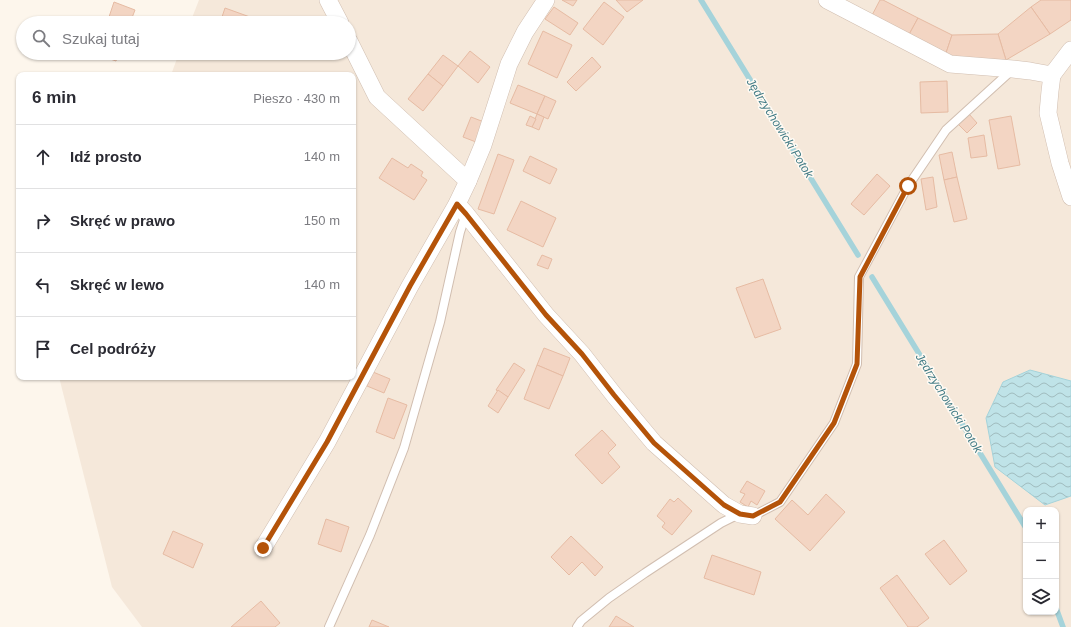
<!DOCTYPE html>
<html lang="pl">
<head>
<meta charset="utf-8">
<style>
	body { margin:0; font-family:Arial,sans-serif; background:#f7f7f7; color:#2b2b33 }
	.controls { position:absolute; right:12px; bottom:12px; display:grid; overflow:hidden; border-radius:8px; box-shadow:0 1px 3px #0004 }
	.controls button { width:36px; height:36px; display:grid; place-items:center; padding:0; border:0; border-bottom:1px solid #e1e1e2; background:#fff; color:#2b2b33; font:20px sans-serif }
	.stop { position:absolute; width:12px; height:12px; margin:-9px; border:3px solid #b45309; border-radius:50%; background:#fff }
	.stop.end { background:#b45309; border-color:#fff; box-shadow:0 1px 4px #0008 }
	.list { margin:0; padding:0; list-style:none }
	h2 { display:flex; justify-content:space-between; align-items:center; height:52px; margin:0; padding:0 16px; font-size:17px }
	h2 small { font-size:13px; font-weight:400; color:#7c7c81 }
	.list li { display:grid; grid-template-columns:26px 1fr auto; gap:12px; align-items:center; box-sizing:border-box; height:64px; padding:0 16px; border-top:1px solid #e1e1e2 }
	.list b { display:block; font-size:15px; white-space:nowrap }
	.list em { font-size:13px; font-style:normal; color:#7c7c81 }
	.icon { flex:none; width:22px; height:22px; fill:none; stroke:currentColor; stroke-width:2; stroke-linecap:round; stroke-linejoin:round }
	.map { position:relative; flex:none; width:1071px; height:627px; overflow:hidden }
	.search { position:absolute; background:#fff; box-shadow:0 1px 3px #0004; left:16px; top:16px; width:340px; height:44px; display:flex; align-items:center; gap:10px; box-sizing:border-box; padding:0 14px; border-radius:22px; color:#7c7c81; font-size:15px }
	.panel { position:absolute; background:#fff; box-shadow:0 1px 3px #0004; left:16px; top:72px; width:340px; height:308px; border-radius:8px }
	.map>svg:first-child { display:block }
</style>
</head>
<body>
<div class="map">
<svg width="1071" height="627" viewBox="0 0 1071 627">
	<defs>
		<pattern id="water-waves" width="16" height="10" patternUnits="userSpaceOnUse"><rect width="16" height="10" fill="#bfe3e8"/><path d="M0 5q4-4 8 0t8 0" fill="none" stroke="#a0bbbe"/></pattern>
	</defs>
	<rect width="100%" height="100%" fill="#fdf6ec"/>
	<path fill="#f5e8da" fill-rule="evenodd" d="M199,0H1071V627H142L112,587L59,377H353V75H171L179,53H349V23H190ZM1026,510H1056V612H1026Z"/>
	<path fill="url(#water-waves)" stroke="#a5d3da" d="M1030,370L1071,381V496L1045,505L995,467L986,418L1003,382Z"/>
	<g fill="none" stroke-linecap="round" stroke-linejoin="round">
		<g stroke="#a5d3da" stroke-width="5.5">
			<path d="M701,0L858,255"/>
			<path d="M872,277L1026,528"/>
			<path d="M1056,608L1063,627"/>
		</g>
	</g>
	<g fill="#f3d5c3" stroke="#e6bba3">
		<path d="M562,0H577L573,6Z"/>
		<path d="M616,0H643L627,12Z"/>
		<path d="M880,0H883L918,18L906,40L869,21Z"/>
		<path d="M1041,0H1071V20L1050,34L1031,7Z"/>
		<path d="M114,2L135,10L130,23H107Z"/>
		<path d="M604,2L624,17L603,45L583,29Z"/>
		<path d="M554,7L578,23L570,35L545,19Z"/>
		<path d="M1031,7L1050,34L1006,60L998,34Z"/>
		<path d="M225,8L250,17L248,23H220Z"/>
		<path d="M918,18L952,35L944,59L906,40Z"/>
		<path d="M543,31L572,45L557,78L528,64Z"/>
		<path d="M998,34L1006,60L944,59L952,35Z"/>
		<path d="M470,51L490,67L478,83L458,66Z"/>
		<path d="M96,53H119L116,61L96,54Z"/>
		<path d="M443,55L458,66L443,86L428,74Z"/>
		<path d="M592,57L601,67L576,91L567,82Z"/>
		<path d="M428,74L443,86L423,111L408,99Z"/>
		<path d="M947,81L948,112L921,113L920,82Z"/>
		<path d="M518,85L545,96L537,114L510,103Z"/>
		<path d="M545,96L556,101L548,119L537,114Z"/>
		<path d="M537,114L544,117L539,130L532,127Z"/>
		<path d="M969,114L977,123L967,133L958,124Z"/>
		<path d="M530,116L536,119L532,127L526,125Z"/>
		<path d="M1011,116L1020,165L998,169L989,120Z"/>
		<path d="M471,117L484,122L476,142L463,137Z"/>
		<path d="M984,135L987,156L971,158L968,138Z"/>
		<path d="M952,152L957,177L944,180L939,155Z"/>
		<path d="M498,154L514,160L494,214L478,209Z"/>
		<path d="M530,156L557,169L550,184L523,171Z"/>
		<path d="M392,158L408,168L411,164L423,172L421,176L427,180L414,200L379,178Z"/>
		<path d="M877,174L890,186L864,215L851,204Z"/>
		<path d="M933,177L937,207L926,210L921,179Z"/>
		<path d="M957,177L967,219L954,222L944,180Z"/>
		<path d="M521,201L556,218L543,247L507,230Z"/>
		<path d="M542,255L552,259L548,269L537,265Z"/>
		<path d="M763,279L781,329L755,338L736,288Z"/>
		<path d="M544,348L570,358L563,376L537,365Z"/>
		<path d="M514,363L525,370L508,397L496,390Z"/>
		<path d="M537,365L563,376L549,409L524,399Z"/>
		<path d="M373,372L390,379L384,393L367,386Z"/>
		<path d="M498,390L508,397L498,413L488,406Z"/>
		<path d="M388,398L407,405L394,439L376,432Z"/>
		<path d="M602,430L616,445L608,453L620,467L602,484L575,455Z"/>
		<path d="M747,481L765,491L757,505L751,501L748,507L740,502L745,494L740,492Z"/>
		<path d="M826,494L845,512L810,551L775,519L792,500L808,515Z"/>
		<path d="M678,498L692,511L672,535L662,527L665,523L657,516L670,499L674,502Z"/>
		<path d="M326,519L349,527L341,552L318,544Z"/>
		<path d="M173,531L203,544L193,568L163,554Z"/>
		<path d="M571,536L603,567L595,576L582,562L569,575L551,557Z"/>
		<path d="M944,540L967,571L950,585L925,554Z"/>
		<path d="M712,555L761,572L754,595L704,578Z"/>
		<path d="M897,575L929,618L917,627H908L880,588Z"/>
		<path d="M261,601L280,623L275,627H231Z"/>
		<path d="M616,616L634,627H609Z"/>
		<path d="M372,620L389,627H369Z"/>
	</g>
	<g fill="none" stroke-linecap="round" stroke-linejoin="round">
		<defs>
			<g id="lane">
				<path d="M753,516L780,502L834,423L857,364L859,277L908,186L946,130L1012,70"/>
				<path d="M329,627L370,535L404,448L440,322L460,232L466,214"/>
				<path d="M577,627L581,621L609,598L645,573L721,523L739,514"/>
			</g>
			<g id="street">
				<path d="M328,0L340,23"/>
				<path d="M827,0L950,64L1013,69L1030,71L1052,75L1071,50"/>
				<path d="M1052,75L1050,91L1048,113L1060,163L1071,197"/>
				<path d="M468,181L483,145L509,64L525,32L546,0"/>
				<path d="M457,204L466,214L546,315L582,354L614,395L654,443L724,505L740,514L753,516"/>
				<path d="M263,548L327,442L410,286L457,204L468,181L377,97L349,41"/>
			</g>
		</defs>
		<use href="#lane" stroke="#d1beb0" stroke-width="10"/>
		<use href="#street" stroke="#d1beb0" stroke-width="18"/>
		<use href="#lane" stroke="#fff" stroke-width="8"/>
		<use href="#street" stroke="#fff" stroke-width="17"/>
	</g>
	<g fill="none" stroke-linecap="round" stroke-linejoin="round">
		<path stroke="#b45309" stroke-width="5" d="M263,548L327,442L410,286L457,204L466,214L546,315L582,354L614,395L654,443L724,505L740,514L753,516L780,502L834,423L857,364L860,277L908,186"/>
	</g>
	<g text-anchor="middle" stroke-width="3" stroke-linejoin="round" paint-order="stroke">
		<g font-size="12" font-style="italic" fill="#437c86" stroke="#fffaf3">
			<text transform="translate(780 128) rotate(58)" y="4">Jędrzychowicki Potok</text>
			<text transform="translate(949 403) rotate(58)" y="4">Jędrzychowicki Potok</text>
		</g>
	</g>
</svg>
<div class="controls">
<button>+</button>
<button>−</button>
<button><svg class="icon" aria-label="layers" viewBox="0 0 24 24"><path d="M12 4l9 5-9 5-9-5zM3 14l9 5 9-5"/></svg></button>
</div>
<div class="stop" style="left:908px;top:186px"></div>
<div class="stop end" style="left:263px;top:548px"></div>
<div class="search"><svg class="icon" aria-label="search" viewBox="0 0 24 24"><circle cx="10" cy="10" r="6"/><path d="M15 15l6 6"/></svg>Szukaj tutaj</div>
<section class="panel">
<h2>6 min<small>Pieszo · 430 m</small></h2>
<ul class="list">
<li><svg class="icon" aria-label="ahead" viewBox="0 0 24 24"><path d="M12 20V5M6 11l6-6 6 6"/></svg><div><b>Idź prosto</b></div><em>140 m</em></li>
<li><svg class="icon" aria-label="right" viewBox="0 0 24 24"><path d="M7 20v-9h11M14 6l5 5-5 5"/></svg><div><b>Skręć w prawo</b></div><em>150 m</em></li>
<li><svg class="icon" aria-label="left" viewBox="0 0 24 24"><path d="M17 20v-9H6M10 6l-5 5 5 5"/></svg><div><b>Skręć w lewo</b></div><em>140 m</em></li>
<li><svg class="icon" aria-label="arrive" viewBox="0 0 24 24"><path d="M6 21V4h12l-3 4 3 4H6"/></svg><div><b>Cel podróży</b></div></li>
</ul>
</section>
</div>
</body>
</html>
